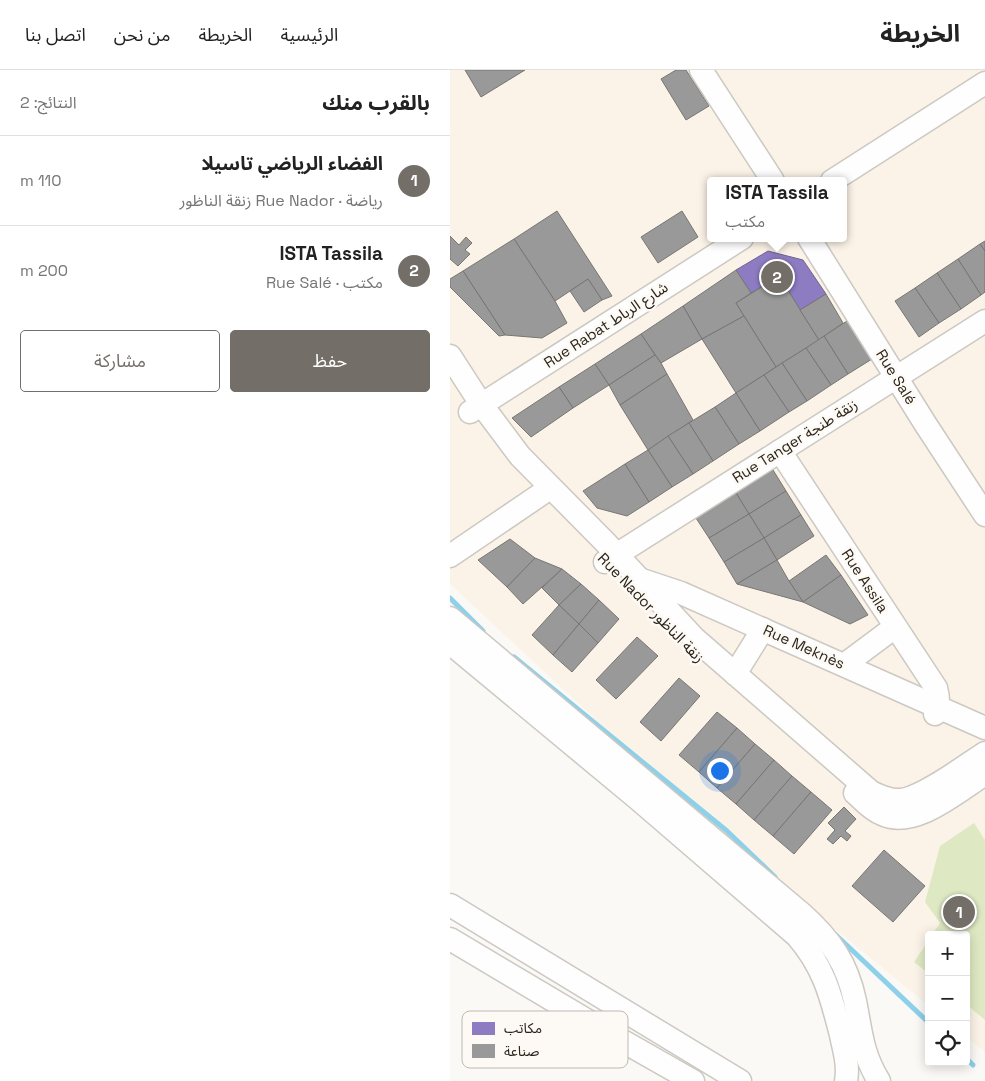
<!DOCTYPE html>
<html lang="ar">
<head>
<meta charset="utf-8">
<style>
	body { margin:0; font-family:"Space Grotesk","Noto Sans Arabic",sans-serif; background:#f6f6f6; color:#222; direction:rtl }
	.controls { position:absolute; right:15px; bottom:15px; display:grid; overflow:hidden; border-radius:5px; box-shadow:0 2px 12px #0003 }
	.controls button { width:45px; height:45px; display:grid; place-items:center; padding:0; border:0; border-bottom:1px solid #e0e0e0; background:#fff; color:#222; font:25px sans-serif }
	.you { position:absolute; left:269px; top:700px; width:18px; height:18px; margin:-12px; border:4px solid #fff; border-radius:50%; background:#1a73e8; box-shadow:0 0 0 8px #1a73e833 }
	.badge { display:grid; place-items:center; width:32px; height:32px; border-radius:50%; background:#736f68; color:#fff; font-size:16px; font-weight:700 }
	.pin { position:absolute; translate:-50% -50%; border:2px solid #fff; box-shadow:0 1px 5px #0006 }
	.popup { position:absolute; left:257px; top:107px; width:140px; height:65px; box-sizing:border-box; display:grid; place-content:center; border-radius:5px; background:#fff; filter:drop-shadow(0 1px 4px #0005); font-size:16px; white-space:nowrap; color:#767676 }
	.popup b { font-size:19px; color:#222 }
	.popup::after { content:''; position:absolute; left:50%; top:100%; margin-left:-10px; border:10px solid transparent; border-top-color:#fff }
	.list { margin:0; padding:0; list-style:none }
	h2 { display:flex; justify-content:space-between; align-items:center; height:65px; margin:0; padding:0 20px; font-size:21px }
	h2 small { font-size:16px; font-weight:400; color:#767676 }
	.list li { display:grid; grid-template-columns:32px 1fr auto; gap:15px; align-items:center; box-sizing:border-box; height:90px; padding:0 20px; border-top:1px solid #e0e0e0 }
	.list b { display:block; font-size:19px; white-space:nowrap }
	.list p { margin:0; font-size:16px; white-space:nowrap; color:#767676 }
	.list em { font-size:16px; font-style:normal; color:#767676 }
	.actions { display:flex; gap:10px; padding:15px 20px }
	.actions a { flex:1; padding:11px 0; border:1px solid #736f68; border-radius:5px; text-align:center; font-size:18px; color:#736f68 }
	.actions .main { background:#736f68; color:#fff }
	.icon { flex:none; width:28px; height:28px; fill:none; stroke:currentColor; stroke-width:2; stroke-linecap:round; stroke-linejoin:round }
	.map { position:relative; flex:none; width:535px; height:1011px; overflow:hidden; direction:ltr }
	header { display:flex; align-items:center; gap:30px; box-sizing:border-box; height:70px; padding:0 25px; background:#fff; border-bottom:1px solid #e0e0e0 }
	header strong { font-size:24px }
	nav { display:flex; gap:28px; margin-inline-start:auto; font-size:18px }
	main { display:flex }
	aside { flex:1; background:#fff }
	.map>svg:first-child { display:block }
</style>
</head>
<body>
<header>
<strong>الخريطة</strong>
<nav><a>الرئيسية</a><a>الخريطة</a><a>من نحن</a><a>اتصل بنا</a></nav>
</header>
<main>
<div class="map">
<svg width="535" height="1011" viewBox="0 0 535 1011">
	<rect width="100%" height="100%" fill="#fbf9f6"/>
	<path fill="#fcf3e8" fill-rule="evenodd" d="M0,0H535V982L516,967V865H479V936L264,760L0,514ZM261,111H393V168H261Z"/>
	<g fill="#dee9c3">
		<path d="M524,753L535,770V950L516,934V865H482L490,853L475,832L490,776Z"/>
		<path d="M479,870V904L464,892Z"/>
	</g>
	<path fill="#8e7cc3" stroke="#706291" d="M318,181L353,190L376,224L350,240L336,217L325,224L318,213L301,223L286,200Z"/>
	<g fill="#999" stroke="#787673">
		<path d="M15,0H75L31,27Z"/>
		<path d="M226,0H236L259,36L236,50L211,9Z"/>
		<path d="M107,141L162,226L152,230L138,209L105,231L64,169Z"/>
		<path d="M232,141L248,167L208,193L191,167Z"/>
		<path d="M0,166L9,175L16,167L22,173L15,180L20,184L8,196L0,189Z"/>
		<path d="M64,169L105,231L117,253L92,268L55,265L13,201Z"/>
		<path d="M535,171V181L530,174Z"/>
		<path d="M530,174L535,181V222L531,225L508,189Z"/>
		<path d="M508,189L531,225L511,239L487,203Z"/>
		<path d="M286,200L301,223L286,233L294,246L252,269L233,236Z"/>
		<path d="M13,201L55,265L49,266L0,217V209Z"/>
		<path d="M487,203L511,239L489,253L465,218Z"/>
		<path d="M138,209L152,230L134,242L120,221Z"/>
		<path d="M318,213L325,224L336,217L369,270L326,297L286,233Z"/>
		<path d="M465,218L489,253L469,267L445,231Z"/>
		<path d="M376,224L393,253L369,270L350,240Z"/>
		<path d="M233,236L252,269L211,293L191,264Z"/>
		<path d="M294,246L326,297L286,323L252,269Z"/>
		<path d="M397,251L422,289L398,304L374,266Z"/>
		<path d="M191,264L205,285L159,315L145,294Z"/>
		<path d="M374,266L398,304L381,315L356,278Z"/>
		<path d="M356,278L381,315L357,331L332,293Z"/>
		<path d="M205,285L211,293L217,304L170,335L159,315Z"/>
		<path d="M332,293L357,331L339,342L314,305Z"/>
		<path d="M145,294L159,315L123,338L109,317Z"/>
		<path d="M217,304L243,350L198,380L170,335Z"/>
		<path d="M314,305L339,342L310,361L286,323Z"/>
		<path d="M109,317L123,338L81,367L62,348Z"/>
		<path d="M286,323L310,361L289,374L265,337Z"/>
		<path d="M265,337L289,374L263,391L239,353Z"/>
		<path d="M239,353L263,391L243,404L218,366Z"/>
		<path d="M218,366L243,404L222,417L198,380Z"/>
		<path d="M198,380L222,417L199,432L175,394Z"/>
		<path d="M175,394L199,432L177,446L147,438L133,421Z"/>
		<path d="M323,400L336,421L299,444L286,423Z"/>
		<path d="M336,421L351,445L314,468L299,444Z"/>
		<path d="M286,423L299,444L259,468L246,448Z"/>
		<path d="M299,444L314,468L274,492L259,468Z"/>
		<path d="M351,445L364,466L327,490L314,468Z"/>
		<path d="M314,468L327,490L287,514L274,492Z"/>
		<path d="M60,469L85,488L57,517L28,490Z"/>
		<path d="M376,485L391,505L353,532L339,511Z"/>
		<path d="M85,488L112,499L73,534L57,517Z"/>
		<path d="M327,490L339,511L353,532L287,514Z"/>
		<path d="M112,499L131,514L109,535L92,518Z"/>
		<path d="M391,505L418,545L400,554L353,532Z"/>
		<path d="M131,514L149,530L129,554L109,535Z"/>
		<path d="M149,530L169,549L148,573L129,554Z"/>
		<path d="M109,535L129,554L103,585L82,565Z"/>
		<path d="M129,554L148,573L122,602L103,585Z"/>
		<path d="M187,567L208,586L166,629L146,610Z"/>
		<path d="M229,608L250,626L211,671L190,652Z"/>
		<path d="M267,642L287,658L249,702L229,685Z"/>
		<path d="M287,658L305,674L267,718L249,702Z"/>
		<path d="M305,674L324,690L286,734L267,718Z"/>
		<path d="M324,690L342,706L304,750L286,734Z"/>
		<path d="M342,706L361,722L323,766L304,750Z"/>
		<path d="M361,722L382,740L344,784L323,766Z"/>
		<path d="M394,737L406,749L395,761L401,766L397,771L391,766L383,774L377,769L385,760L378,753Z"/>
		<path d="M434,780L475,816L443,852L402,816Z"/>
	</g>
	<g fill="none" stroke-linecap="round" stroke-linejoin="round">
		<g stroke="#8dd0e9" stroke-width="5">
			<path d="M0,528L33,561"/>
			<path d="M64,587L277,761L325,807"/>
			<path d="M386,865L479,953"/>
			<path d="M516,988L523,995"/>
		</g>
		<defs>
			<g id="minor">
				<path d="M251,0L323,111"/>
				<path d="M382,111L535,13"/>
				<path d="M359,168L476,355L535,445"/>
				<path d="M0,286L31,334L70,386L155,472L244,568L421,722C431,727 440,731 451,730C472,728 515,696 535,683"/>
				<path d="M20,342L292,168"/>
				<path d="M330,381L486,618C489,628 489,635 485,644"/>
				<path d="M0,486L100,418"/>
				<path d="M155,492L535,251"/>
				<path d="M192,510L231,523L535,658"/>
				<path d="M0,548L352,844C381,870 397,893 405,931C411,961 412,984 429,1011"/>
				<path d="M0,573L188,729L347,866C374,897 381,926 391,965C394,980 399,995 396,1011"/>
				<path d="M394,595L445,557"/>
				<path d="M285,604L313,559"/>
				<path d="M405,723C413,730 421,740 432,744C464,760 508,721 535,704"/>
				<path d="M0,835L290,1011"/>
				<path d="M0,869L148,957L243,1011"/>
			</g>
		</defs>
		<use href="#minor" stroke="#ccc8c2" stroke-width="25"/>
		<use href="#minor" stroke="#fefefe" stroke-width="22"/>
	</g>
	<g text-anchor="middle" stroke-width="5" stroke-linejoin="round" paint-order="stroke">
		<g font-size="15" fill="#2a241b" stroke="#fdf9f4">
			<text transform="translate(156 255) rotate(-33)" y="5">Rue Rabat شارع الرباط</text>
			<text transform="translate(446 307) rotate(58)" y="5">Rue Salé</text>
			<text transform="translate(345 371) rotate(-32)" y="5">Rue Tanger زنقة طنجة</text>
			<text transform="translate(415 511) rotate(57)" y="5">Rue Assila</text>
			<text transform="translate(201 538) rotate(46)" y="5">Rue Nador زنقة الناظور</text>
			<text transform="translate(354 577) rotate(24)" y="5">Rue Meknès</text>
		</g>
	</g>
	<rect x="12" y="941" width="166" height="57" rx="8" fill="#fdf9f4" stroke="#beb9b3" stroke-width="1"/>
	<rect x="22" y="952" width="23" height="13" fill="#8e7cc3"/>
	<rect x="22" y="974" width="23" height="14" fill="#999"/>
	<g font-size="14" fill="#2a241b">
		<text x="54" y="963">مكاتب</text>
		<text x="54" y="986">صناعة</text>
	</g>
</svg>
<div class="controls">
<button>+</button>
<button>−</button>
<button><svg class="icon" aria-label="locate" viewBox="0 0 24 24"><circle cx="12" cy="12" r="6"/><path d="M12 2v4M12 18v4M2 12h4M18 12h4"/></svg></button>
</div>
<div class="you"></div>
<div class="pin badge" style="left:509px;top:842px">1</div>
<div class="pin badge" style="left:327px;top:207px">2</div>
<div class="popup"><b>ISTA Tassila</b>مكتب</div>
</div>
<aside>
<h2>بالقرب منك<small>النتائج: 2</small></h2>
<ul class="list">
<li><span class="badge">1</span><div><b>الفضاء الرياضي تاسيلا</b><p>رياضة · Rue Nador زنقة الناظور</p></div><em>110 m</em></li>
<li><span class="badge">2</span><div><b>ISTA Tassila</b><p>مكتب · Rue Salé</p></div><em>200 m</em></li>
</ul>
<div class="actions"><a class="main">حفظ</a><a>مشاركة</a></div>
</aside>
</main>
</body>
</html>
